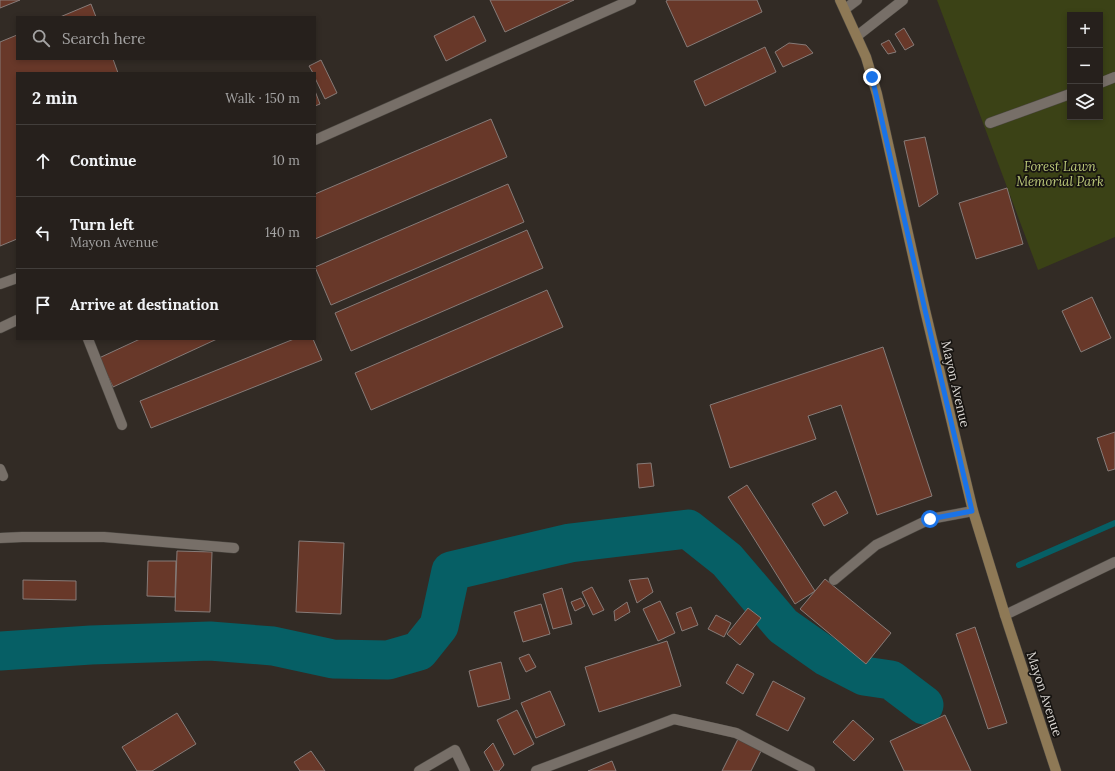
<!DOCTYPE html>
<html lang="en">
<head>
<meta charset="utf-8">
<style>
	body { margin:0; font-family:Lora,serif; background:#322d29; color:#f1f3f6 }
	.controls { position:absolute; right:12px; top:12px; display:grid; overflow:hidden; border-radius:0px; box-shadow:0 2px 6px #0003 }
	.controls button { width:36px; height:36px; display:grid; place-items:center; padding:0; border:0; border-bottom:1px solid #423e3b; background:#26201c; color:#f1f3f6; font:20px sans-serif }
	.stop { position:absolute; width:12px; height:12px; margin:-9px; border:3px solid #1a73e8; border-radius:50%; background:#fff }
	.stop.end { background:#1a73e8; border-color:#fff; box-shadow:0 1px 4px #0008 }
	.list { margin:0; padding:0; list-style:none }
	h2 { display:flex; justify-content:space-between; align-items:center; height:52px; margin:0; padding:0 16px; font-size:17px }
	h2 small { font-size:13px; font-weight:400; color:#a4a3a3 }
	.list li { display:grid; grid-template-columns:26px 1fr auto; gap:12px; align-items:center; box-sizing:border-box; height:72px; padding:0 16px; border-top:1px solid #423e3b }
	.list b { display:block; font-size:15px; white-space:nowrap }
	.list p { margin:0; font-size:13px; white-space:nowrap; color:#a4a3a3 }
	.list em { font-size:13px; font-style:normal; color:#a4a3a3 }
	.icon { flex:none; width:22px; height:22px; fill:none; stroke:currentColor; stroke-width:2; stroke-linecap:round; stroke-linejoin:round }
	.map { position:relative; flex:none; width:1115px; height:771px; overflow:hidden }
	.search { position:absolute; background:#26201c; box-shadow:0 2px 6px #0003; left:16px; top:16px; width:300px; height:44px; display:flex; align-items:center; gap:10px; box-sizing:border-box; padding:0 14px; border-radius:0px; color:#a4a3a3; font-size:15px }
	.panel { position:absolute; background:#26201c; box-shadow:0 2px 6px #0003; left:16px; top:72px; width:300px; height:268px; border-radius:0px }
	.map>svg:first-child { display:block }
</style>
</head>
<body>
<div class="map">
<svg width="1115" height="771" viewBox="0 0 1115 771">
	<rect width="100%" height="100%" fill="#322b25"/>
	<path fill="#3b4216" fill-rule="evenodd" d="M937,0H1115V237L1038,270ZM1070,15H1100V117H1070Z"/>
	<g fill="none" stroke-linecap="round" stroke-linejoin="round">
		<path stroke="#065f65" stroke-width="6" d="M1019,565L1115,523"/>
		<path stroke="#065f65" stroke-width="39" d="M0,651L91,645L210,641L273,646L333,659L388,660L419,651L439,626L451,571L570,543L688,529L727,560L783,626L827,657L864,676L891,680L924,705"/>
	</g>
	<g fill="#683829" stroke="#867b78">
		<path d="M0,0H20L0,8Z"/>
		<path d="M490,0H574L505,32Z"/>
		<path d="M668,0H757L762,12L687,47L666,1Z"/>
		<path d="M91,4L96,17H60Z"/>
		<path d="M474,16L486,41L446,61L434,36Z"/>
		<path d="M904,28L914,45L905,50L895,34Z"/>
		<path d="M17,35V59H113L118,73H17V239L0,246V42Z"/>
		<path d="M889,40L896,52L888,54L881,44Z"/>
		<path d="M789,43L806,45L813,53L783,67L775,52Z"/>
		<path d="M765,47L776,72L705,106L694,81Z"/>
		<path d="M321,60L337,93L325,99L315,78V73H313L309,66Z"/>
		<path d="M315,91L320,104L315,106Z"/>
		<path d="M491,119L507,157L315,239V194Z"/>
		<path d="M925,137L938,194L919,207L904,141Z"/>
		<path d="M508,184L524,222L331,305L315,267Z"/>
		<path d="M1007,188L1023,244L976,259L959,203Z"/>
		<path d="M527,230L543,268L351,351L335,313Z"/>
		<path d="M547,290L563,327L371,410L355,373Z"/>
		<path d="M1092,297L1111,338L1081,352L1062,311Z"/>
		<path d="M140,339H217L113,387L99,358Z"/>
		<path d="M294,339H313L322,360L151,428L140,401Z"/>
		<path d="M883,347L932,496L877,515L841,405L808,416L816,439L730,468L710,405Z"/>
		<path d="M1115,432V469L1108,471L1097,438Z"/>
		<path d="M651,463L654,486L639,488L637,464Z"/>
		<path d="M747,485L815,591L795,604L728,497Z"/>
		<path d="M836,491L848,513L824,526L812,504Z"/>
		<path d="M299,541L344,543L341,614L296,612Z"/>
		<path d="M177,551L212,552L210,612L175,611Z"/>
		<path d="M148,561H176L175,597L147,596Z"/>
		<path d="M648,578L653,592L637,603L629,580Z"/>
		<path d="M825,579L891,633L866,664L800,609Z"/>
		<path d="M23,580L76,581V600L23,599Z"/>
		<path d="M592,587L604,610L593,615L582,592Z"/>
		<path d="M562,588L572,624L553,629L543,594Z"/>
		<path d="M581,598L585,606L575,611L571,602Z"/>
		<path d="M660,601L675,633L658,641L643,609Z"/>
		<path d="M627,602L630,612L615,621L614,611Z"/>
		<path d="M541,604L550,634L523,642L514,612Z"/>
		<path d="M691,607L698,625L682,631L676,613Z"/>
		<path d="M748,608L761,618L740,645L727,634Z"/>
		<path d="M716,615L731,623L724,637L708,629Z"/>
		<path d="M975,627L1007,723L988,729L956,634Z"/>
		<path d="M667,641L681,686L599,712L585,667Z"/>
		<path d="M529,654L536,667L526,672L519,658Z"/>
		<path d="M501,662L510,699L478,707L469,671Z"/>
		<path d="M737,664L754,674L743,694L726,683Z"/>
		<path d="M773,681L805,698L788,731L756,715Z"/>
		<path d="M550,691L565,725L536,738L521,703Z"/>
		<path d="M517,710L534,744L514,755L497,720Z"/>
		<path d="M177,713L196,744L152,771H137L122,747Z"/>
		<path d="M945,715L971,771H904L890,741Z"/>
		<path d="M853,720L874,739L854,761L833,742Z"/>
		<path d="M738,739L761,751L751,771H722Z"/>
		<path d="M493,743L504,765L499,771H494L484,752Z"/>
		<path d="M311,751L325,771H300L294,762Z"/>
		<path d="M612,761L616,771H588Z"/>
	</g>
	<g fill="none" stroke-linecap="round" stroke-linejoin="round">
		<defs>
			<g id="lane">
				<path d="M845,9L857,0"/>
				<path d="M857,36L903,0"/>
				<path d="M1100,83L1115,77"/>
				<path d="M990,123L1070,94"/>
				<path d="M315,140L631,0"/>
				<path d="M0,284L17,278"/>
				<path d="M0,328L17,320"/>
				<path d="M88,339L122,425"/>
				<path d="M0,469L3,476"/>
				<path d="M0,538L22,537H104L234,548"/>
				<path d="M834,580L876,545L930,519L973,511"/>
			</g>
			<g id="street">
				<path d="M1005,615L1115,562"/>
				<path d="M419,771L455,750L465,771"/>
				<path d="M536,771L674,719L736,733L810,771"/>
			</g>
			<path id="secondary" d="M840,0L866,57L877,94L925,310L973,511L1005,615L1056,771"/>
		</defs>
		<use href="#lane" stroke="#4b4741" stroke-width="11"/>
		<use href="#street" stroke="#4b4741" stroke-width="11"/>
		<use href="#secondary" stroke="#4b4741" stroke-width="11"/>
		<use href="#lane" stroke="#776f68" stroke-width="10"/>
		<use href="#street" stroke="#776f68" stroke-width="10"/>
		<use href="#secondary" stroke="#8e7956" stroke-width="10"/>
	</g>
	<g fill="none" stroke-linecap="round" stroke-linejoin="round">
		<path stroke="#1a73e8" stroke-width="5" d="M872,77L925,310L972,511L930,519"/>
	</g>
	<g text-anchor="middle" stroke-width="3.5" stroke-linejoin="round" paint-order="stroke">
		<g font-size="13" font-style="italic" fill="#bbc879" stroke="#171411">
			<text x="1060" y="171">Forest Lawn<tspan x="1060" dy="15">Memorial Park</tspan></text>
		</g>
		<g font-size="13" fill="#dbd7d3" stroke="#171411">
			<text transform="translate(956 384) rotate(77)" y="5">Mayon Avenue</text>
			<text transform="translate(1045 694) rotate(72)" y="5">Mayon Avenue</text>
		</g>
	</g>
</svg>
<div class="controls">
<button>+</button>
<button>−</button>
<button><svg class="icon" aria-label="layers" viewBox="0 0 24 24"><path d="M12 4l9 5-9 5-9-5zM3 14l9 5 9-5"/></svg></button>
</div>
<div class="stop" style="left:930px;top:519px"></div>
<div class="stop end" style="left:872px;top:77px"></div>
<div class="search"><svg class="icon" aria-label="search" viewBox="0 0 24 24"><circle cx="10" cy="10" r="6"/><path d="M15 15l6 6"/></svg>Search here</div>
<section class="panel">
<h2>2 min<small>Walk · 150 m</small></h2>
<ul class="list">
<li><svg class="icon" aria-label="ahead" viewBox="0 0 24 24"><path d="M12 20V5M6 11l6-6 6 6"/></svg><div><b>Continue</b></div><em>10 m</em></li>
<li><svg class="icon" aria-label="left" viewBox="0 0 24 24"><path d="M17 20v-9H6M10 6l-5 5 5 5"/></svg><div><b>Turn left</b><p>Mayon Avenue</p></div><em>140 m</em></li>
<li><svg class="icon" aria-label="arrive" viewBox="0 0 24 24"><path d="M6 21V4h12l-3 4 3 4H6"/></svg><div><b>Arrive at destination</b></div></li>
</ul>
</section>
</div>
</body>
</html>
